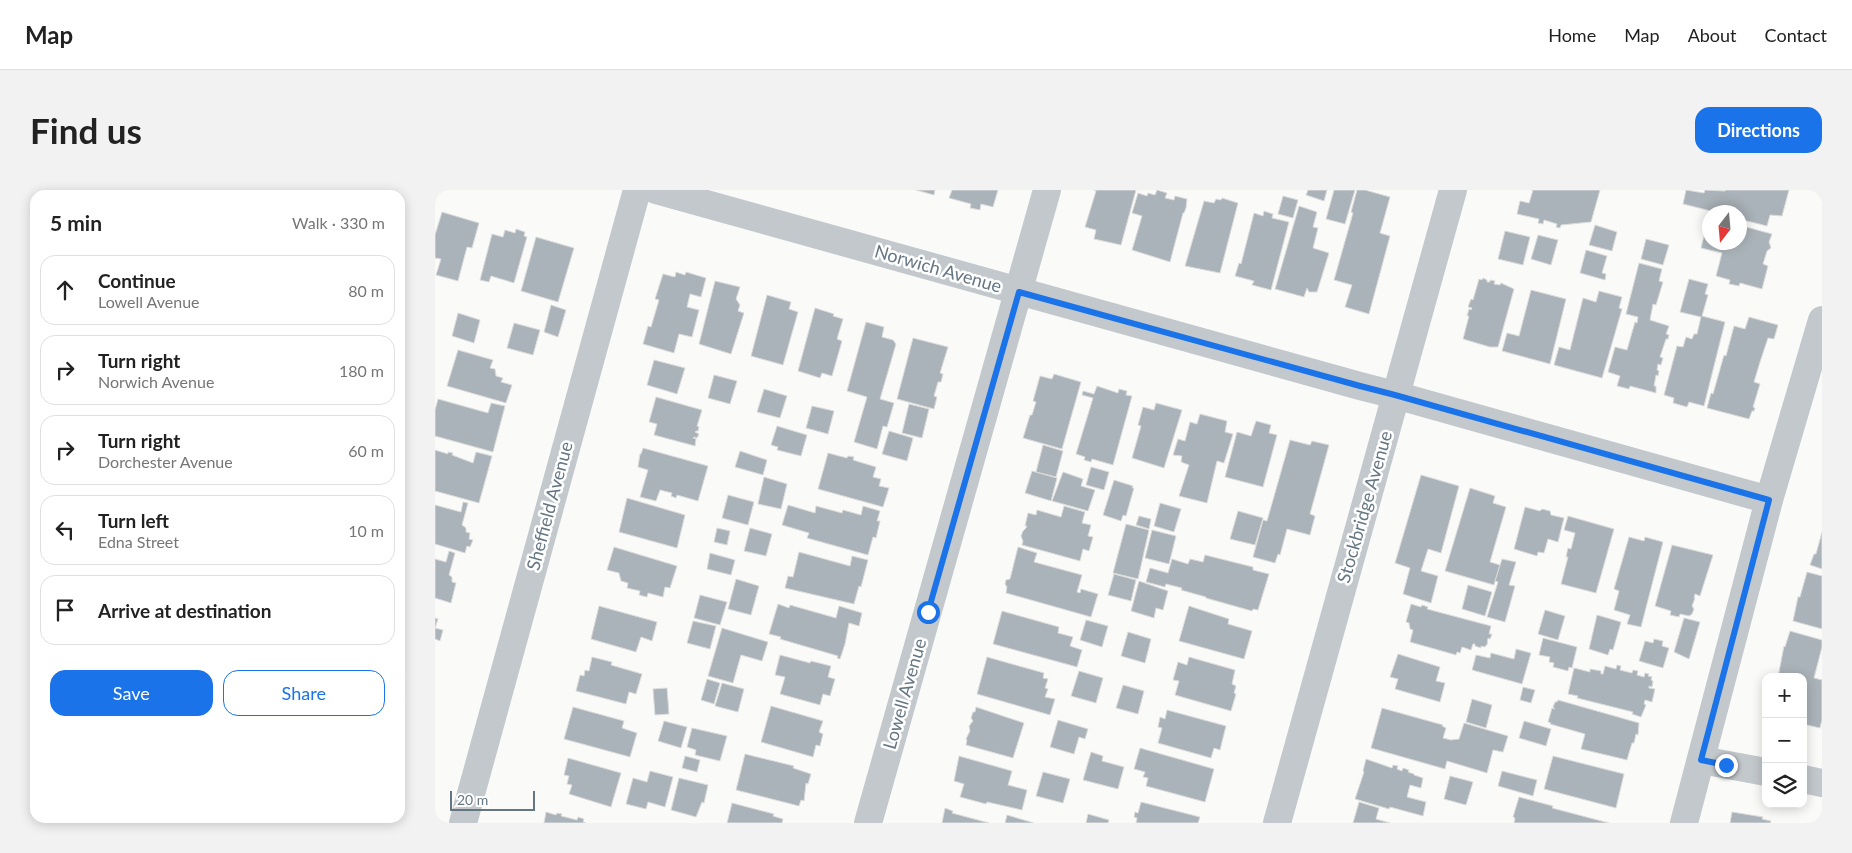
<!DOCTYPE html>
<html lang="en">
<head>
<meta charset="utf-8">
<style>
	body { margin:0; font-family:Lato,sans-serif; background:#f2f2f2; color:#222 }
	.controls { position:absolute; right:15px; bottom:15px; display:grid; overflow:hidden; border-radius:10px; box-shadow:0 2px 12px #0003 }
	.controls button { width:45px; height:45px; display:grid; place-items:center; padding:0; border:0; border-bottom:1px solid #e0e0e0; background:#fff; color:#222; font:25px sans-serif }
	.compass { position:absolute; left:1267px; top:15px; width:45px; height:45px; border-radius:50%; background:#fff; box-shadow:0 2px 12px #0003; rotate:196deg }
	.scale { position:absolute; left:15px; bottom:12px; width:85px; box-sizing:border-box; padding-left:5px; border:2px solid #657683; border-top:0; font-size:14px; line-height:18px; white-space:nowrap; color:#657683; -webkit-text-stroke:4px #fff; paint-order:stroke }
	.stop { position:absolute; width:15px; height:15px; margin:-11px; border:4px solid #1a73e8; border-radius:50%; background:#fff }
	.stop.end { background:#1a73e8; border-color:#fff; box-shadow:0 1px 5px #0008 }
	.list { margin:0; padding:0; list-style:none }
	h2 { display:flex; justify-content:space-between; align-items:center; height:65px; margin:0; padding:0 20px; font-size:21px }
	h2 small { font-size:16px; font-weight:400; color:#767676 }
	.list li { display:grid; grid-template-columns:32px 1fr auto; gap:15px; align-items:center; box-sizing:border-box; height:70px; margin:0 10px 10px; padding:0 10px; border:1px solid #e0e0e0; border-radius:15px }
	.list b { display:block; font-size:19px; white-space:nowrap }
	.list p { margin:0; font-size:16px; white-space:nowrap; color:#767676 }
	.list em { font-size:16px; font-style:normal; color:#767676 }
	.actions { display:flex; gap:10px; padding:15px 20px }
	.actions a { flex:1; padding:11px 0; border:1px solid #1a73e8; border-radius:15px; text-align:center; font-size:18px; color:#1a73e8 }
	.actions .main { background:#1a73e8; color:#fff }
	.icon { flex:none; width:28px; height:28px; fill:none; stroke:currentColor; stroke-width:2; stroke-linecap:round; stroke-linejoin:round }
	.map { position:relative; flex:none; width:1387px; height:633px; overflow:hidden; border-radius:15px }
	header { display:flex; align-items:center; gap:30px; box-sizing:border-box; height:70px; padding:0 25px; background:#fff; border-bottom:1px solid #e0e0e0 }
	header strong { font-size:24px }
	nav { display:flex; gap:28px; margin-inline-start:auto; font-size:18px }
	.intro { display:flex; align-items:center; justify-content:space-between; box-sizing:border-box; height:120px; padding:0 30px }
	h1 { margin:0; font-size:35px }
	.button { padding:12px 22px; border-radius:15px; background:#1a73e8; color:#fff; font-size:18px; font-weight:700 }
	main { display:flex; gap:30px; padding:0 30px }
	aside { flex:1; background:#fff; border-radius:15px; box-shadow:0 2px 12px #0003 }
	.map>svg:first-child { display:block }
</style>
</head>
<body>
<header>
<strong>Map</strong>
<nav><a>Home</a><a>Map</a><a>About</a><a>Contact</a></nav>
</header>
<div class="intro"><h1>Find us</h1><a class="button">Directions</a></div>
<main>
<aside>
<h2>5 min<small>Walk · 330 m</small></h2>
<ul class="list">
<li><svg class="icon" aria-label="ahead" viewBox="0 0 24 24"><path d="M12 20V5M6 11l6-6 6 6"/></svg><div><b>Continue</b><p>Lowell Avenue</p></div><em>80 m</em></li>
<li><svg class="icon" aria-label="right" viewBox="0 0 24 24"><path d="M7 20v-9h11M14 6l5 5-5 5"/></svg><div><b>Turn right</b><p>Norwich Avenue</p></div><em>180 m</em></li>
<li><svg class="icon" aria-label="right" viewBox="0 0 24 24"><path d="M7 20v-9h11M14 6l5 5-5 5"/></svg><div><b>Turn right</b><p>Dorchester Avenue</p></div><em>60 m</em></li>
<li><svg class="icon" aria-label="left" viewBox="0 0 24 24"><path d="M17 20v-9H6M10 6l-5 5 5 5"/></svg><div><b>Turn left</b><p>Edna Street</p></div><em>10 m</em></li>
<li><svg class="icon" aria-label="arrive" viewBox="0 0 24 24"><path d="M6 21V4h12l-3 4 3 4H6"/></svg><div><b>Arrive at destination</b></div></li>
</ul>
<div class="actions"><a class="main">Save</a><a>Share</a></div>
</aside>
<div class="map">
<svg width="1387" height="633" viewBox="0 0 1387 633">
	<rect width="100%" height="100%" fill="#fafaf8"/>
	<g fill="#aab3b9" stroke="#dcdcda">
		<path d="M481,0H500L499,5Z"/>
		<path d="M517,0H563L558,17L546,14L545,20L535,18L536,14L514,8Z"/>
		<path d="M659,0H701L686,55L659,49L661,40L650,37L661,1Z"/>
		<path d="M722,0L732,3L730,8L739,10L740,6L752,9L751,18L749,23H748L735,72L697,60L707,26L697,23L703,3L712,6L713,3L720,5Z"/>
		<path d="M873,0H892L889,11L871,5Z"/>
		<path d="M899,0H920L910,34L891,29Z"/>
		<path d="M922,0H930L955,7L945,43L955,46L934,124L910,117L917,95L899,90L918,23L916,22Z"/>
		<path d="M1096,0H1165L1156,32L1126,35L1125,38L1121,37L1122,34L1109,30L1108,34L1103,33L1104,29L1082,24L1085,11L1094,13L1098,0Z"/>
		<path d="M1251,0L1269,3L1270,0L1290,1L1291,0H1354L1347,26L1335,25L1332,36L1304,29V22H1280L1248,14Z"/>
		<path d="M848,6L863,10L858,28L843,24Z"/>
		<path d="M787,8L803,13L785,83L750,76L769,11L779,13L781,9L786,10Z"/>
		<path d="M864,16L882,22L878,37L883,38L878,58L894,63L882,102H874L872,98L869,107L840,99Z"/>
		<path d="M829,21L838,24L837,28L854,32L836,100L817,95L819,91L800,86L804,73L806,74L819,23L828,26Z"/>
		<path d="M7,22L44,33L37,58L32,57L23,91L1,85L6,69L0,68V45Z"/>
		<path d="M1274,25V52H1304V35L1337,44L1334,52L1336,58L1332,61L1328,74L1333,76L1327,99L1305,93L1304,96L1294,94L1295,90L1281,86L1287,63L1266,58Z"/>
		<path d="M1160,35L1182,42L1177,61L1154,55Z"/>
		<path d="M81,39L90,42L89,46L92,47L79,93L56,86L54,92L45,90L57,44L68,47L70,40L80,43Z"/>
		<path d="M1070,41L1095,47L1088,75L1063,69Z"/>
		<path d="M1103,45L1123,50L1116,75L1096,69Z"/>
		<path d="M101,47L139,58L123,112L86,101Z"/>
		<path d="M1211,49L1234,55L1228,75L1206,69Z"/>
		<path d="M1151,60L1172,66L1167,83L1171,84L1170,90L1145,83Z"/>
		<path d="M1204,73L1227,79L1224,91L1228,92L1221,115L1218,114L1215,130L1234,136L1231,144L1234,145L1233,149H1231L1225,167L1228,168L1226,175L1223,174L1222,180L1224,181L1223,186L1221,185L1219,196H1221V203L1195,196L1194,199L1182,196L1185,186L1173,182L1180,157L1192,160L1200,132L1202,133L1203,127L1191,124Z"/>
		<path d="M241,82L250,85L251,82L271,88L266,107L255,104L252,117L264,120L257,147L244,144L239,163L208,154L213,136L216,137L224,110L220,109L228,84L240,87Z"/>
		<path d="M1048,88L1052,90V92H1055V90L1060,91L1059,94L1065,95L1066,93L1079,99L1063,157H1055L1028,149L1034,126H1032L1034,119L1036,120L1037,118L1033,117L1036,109L1038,110L1044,89L1047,90Z"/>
		<path d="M1254,89L1273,94L1270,104L1273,105L1267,126L1290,132L1269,216L1254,212L1252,217L1238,213L1239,208L1229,205L1242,156L1248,157L1251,147L1257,149L1259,144H1262L1266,127L1245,122Z"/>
		<path d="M280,91L305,97L301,109L305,115L303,121L309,123L296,164L264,154Z"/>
		<path d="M1096,100L1131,109L1115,174L1067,161L1072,143L1084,146Z"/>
		<path d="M1164,101L1187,107L1184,118L1187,119L1167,188L1119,175L1124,157L1135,160L1148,108L1161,112Z"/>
		<path d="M332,105L356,112L354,119L363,122L348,175L316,166Z"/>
		<path d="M116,115L131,120L123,147L109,142Z"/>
		<path d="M380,118L399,124L398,126L408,129L402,149L407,151L397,186L387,183L385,188L363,181Z"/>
		<path d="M23,123L45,130L39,153L17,146Z"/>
		<path d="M1314,127L1343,135L1339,149L1333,148L1325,172L1319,192L1325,194L1318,217L1320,218L1319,221H1317L1314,229L1272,218L1276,203L1278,204L1289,165L1291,166L1299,136L1310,139Z"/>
		<path d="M431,132L449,137L447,147L458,150L461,154L445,209L459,213L452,237L448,236L442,259L419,252L432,207L412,201Z"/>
		<path d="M79,133L105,140L98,165L72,158Z"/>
		<path d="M478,148L513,157L505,183L508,184L506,192H503L499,206L502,207L499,219L462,209Z"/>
		<path d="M23,160L58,170L55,178L60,179L61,186L68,188L66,192L77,195L71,213L12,196Z"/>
		<path d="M219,170L250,178L242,204L212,195Z"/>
		<path d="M619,184L646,192L627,259L588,248L595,225H597L601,212L598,211L605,186L617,189Z"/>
		<path d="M279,185L302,191L295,214L273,208Z"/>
		<path d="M662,196L683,203L684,199L692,201L691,205L697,206L678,275L657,269L656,272L649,270L650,267L641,264L658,208L647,205L648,201L659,204Z"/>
		<path d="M329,199L352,206L345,228L322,222Z"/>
		<path d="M221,207L267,220L262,236L264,237L263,241H261L260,242L264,244L262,248L259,247L258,248L261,249L260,256L219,245L222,234L214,232Z"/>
		<path d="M3,209L53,223L56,213L70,216L58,262L0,246V220Z"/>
		<path d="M721,213L747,220L729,278L697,268L706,236L703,235L708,217L719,220Z"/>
		<path d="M474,214L494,219L487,248L467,243Z"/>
		<path d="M377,216L399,221L393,244L371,238Z"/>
		<path d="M765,224L792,231L790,242L798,244L789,273L782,271L772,313L744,306L754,275L746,272L747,266L738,265L743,249L750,251L755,232L762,234Z"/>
		<path d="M821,231L836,235L834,243L842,245L828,297L790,287L802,242L816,246Z"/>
		<path d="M342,236L372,245L366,266L342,260L343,257L336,255Z"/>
		<path d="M454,241L478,248L472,271L447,264Z"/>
		<path d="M855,250L875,255L877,251L894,255L875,324L880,326L875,345L852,339L845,365L843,364L840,373L818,367L828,330L832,331Z"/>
		<path d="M608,255L628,261L621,287L601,282Z"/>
		<path d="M208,258L273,276L263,311L242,305L241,308L236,306L237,303L225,300L221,311L205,307L213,280L203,277L205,264H206Z"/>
		<path d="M0,260L13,264V262L18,263L17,265L38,273L41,262L57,266L44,313L0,301Z"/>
		<path d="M305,261L332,270L328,285L300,277Z"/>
		<path d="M393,263L412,268L413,266L419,267L418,270L441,277L438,287L446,289L444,296L454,298L448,317L383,299Z"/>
		<path d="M656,277L674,282L669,300L651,295Z"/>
		<path d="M597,281L622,288L616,311L590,303Z"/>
		<path d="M628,282L648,289L646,296L660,300L653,321L617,311Z"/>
		<path d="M986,285L1024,296L1006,363L993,359L986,381L1003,386L996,413L968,404L975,378L960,373Z"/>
		<path d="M329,287L352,294L346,319L323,314Z"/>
		<path d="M679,290L698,296L697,298H699L691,326L688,325L686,331L668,325Z"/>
		<path d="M1035,298L1060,306L1058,313L1071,317L1055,372L1065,375L1059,395L1010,381Z"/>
		<path d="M293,305L319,312L313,335L287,328Z"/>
		<path d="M192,308L250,325L242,358L184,342Z"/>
		<path d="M28,312L33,313L27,335L31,338V342L35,343L34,349L38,350L35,357L32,356L30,363L0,354V315L26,322Z"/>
		<path d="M725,313L746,319L739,342L719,336Z"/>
		<path d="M353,315L380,323L381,316L407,323L408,320L426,325L428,316L445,321L442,331H445L441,348L438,347L433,365L372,348L374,343L347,335Z"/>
		<path d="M629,316L650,322L647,333L656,335L653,346L658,347L654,361L648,359L645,371L587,355L588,351L586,346L588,341L591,338L592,336H590L593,323L601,325L602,320L626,327Z"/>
		<path d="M1090,317L1105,321L1107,319L1115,321L1116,325L1129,328L1123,352L1113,349L1109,363L1103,362L1102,366L1079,359Z"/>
		<path d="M803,321L828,328L820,355L795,349Z"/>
		<path d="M704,326L716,329L714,339L701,335Z"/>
		<path d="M1133,326L1179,339L1161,403L1126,394L1133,367H1131L1133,358L1136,359L1140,343L1129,340Z"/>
		<path d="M691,334L714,340L703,389L678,383Z"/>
		<path d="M282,338L295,341L292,355L279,352Z"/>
		<path d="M315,338L337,344L331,366L309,361Z"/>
		<path d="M717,340L741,346L734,374L710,368Z"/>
		<path d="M1387,342V379L1375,375L1379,364H1381Z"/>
		<path d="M1194,347L1209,351L1210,347L1228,352L1206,437L1192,434L1195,425L1179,420L1184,401L1179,399Z"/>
		<path d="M1237,355L1278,365L1265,406L1260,404L1259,408H1260L1257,416L1259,419L1257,424L1254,426L1245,424L1244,427L1235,425L1236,421L1220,416Z"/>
		<path d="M179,357L242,376L235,398L230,397L228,407L213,403L212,407L204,405L205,401L192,398L193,393L186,391L184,383L172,380Z"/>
		<path d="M583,357L602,363L599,372L647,385L642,402L645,403L646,399L663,404L656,427L571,403L572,397L570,394L571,390L575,389Z"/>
		<path d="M14,361L20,363L14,385L17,387V392L21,393L16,413L0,408V369L11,372Z"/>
		<path d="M364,362L415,376L417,366L433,370L426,397L424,396L419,414L350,398L353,386L358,387Z"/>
		<path d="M275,363L300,370L296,385L272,379Z"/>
		<path d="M770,365L818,377V380L834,384L823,420L818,419L817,421L771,408V407L746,400L747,398L731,394L730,397L711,392L715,378L733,383L737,369L753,374L755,369L768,372Z"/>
		<path d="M1067,369L1081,372L1074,395L1080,396L1070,432L1052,427L1063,392L1060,391Z"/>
		<path d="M1372,382L1387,386V439L1358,431L1363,407H1365Z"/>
		<path d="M679,384L701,390L696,411L673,405Z"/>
		<path d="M301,389L324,396L316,425L293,419Z"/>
		<path d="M704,391L733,401L728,420L721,418L719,428L696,421Z"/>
		<path d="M1033,395L1057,402L1050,426L1027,419Z"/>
		<path d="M265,405L292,412L285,435L259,428Z"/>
		<path d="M343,414L354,418L355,415L401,428L404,416L427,423L424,436L414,433L410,454L405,469L402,468L403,466L345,449L346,447L334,444Z"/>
		<path d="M976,414L986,417L987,415L993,417L992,419L1056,436L1054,444H1057L1055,449L1053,448L1052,455H1051L1050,457L1046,456V458L1040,456V454H1038L1036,460L1027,457L1025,463L1022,462L1021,465L975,452L978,440L975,439L974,433L971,432Z"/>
		<path d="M164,416L222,432L217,451L206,447L201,462L156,449Z"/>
		<path d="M754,416L794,429L793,434L817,441L809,469L744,451Z"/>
		<path d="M1110,420L1130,426L1123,450L1103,444Z"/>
		<path d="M567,421L624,437L623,443L638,447L635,456L647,460L642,477L558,454Z"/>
		<path d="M1162,425L1186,432L1178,460L1175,459L1173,465L1154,459Z"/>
		<path d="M0,428L3,429L0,438L8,440L5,451L0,449Z"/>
		<path d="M1249,428L1265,432L1254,469L1239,462Z"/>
		<path d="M651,430L673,436L667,457L645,450Z"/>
		<path d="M258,431L281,436L275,459L252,453Z"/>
		<path d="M287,438L333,452L327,471L306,465L298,493L273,486Z"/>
		<path d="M1355,441L1387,450V457L1379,488L1387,490V530L1385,538L1368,534V487H1343L1349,456L1350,457Z"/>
		<path d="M693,442L716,449L710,473L686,466Z"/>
		<path d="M1108,448L1142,457L1137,478L1134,477L1133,481L1118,477L1119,473L1114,472L1115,467L1104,465Z"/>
		<path d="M1219,449L1228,451L1227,456L1234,458L1228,478L1204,471L1210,451L1218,453Z"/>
		<path d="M1081,459L1096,463L1087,494L1037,480L1041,465L1055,468L1056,463L1079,469Z"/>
		<path d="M963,464L1005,477L1001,491L1010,493L1005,512L960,499L963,489L955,487Z"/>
		<path d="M345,465L375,473L376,471L396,476L393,487L400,489L395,506L388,504L385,515L345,504L350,487L340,485Z"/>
		<path d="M157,467L177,472L176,475L207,484L201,504L194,502L191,514L141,501L145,485L149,486L150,480L154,481Z"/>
		<path d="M552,467L609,483L608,488L613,489L610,498L613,499L610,507L620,509L615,525L542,504Z"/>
		<path d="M754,467L800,480L797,494L801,496L799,503L801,504L796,521L740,505L744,491L738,490L743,472L752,475Z"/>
		<path d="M1182,475L1186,476L1185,480L1197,483L1198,480L1203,481L1202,485L1209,487L1210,483L1214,484L1213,486L1217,487L1216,490L1218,491L1217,497L1214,496V498L1220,499L1217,512L1210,510L1209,514L1211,515L1206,527L1197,524L1198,522L1142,508L1143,506L1133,504L1139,478L1155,482V479L1166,481V484H1168L1170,476L1181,479Z"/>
		<path d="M644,481L668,488L661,513L636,506Z"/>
		<path d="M272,489L285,493L279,514L266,510Z"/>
		<path d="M287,493L309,499L303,522L280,516Z"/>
		<path d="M688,495L709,501L703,524L681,518Z"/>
		<path d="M1088,497L1100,500L1096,513L1085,510Z"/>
		<path d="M232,498L234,524L220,525L218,499Z"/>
		<path d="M1037,509L1057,515L1051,538L1031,532Z"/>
		<path d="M1123,510L1204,533L1203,545L1201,544L1199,553H1197L1192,570L1146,559L1150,544L1115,534L1116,533L1113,532L1117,518L1120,519L1118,517L1120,512H1122Z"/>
		<path d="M336,516L388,531L384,542L388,544L385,556L381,555L378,567L326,552Z"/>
		<path d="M138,517L189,531L187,538L202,543L195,567L129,549Z"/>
		<path d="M541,517L589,533L578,568L531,555L532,550L531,549L535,541L534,536L538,531L536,528L538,522H540Z"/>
		<path d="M947,518L1008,535L1007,536L1011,538L1008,548L1016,550L1024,549L1029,533L1073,546L1068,562L1058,560L1052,583L1012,571L1010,579L936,558Z"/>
		<path d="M732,520L791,536L785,560L779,558L776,568L723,553L727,538L723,537L725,527L730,529Z"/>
		<path d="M623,530L653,539L650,549L644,547L639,564L615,557Z"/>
		<path d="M229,531L252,537L246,558L223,551Z"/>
		<path d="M1089,531L1116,539L1111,556L1084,548Z"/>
		<path d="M257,538L292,546L285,571L260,565L261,560L252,557Z"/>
		<path d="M705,558L779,579L770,612L711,596L713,588L708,587L710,582L699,579Z"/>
		<path d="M656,562L668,566L667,571L689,577L683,599L648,590Z"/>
		<path d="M310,564L359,576L358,578L376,584L373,594L371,593L369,611L366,610L364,616L301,600Z"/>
		<path d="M250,566L265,570L262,582L247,578Z"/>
		<path d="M524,566L577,581L573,595L592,600L587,620L552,612L551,614L525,607L529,594L519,591Z"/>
		<path d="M1118,566L1189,584L1181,618L1109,599Z"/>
		<path d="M133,568L186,583L176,617L134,604L137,595L132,594L134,586L129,585Z"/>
		<path d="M931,569L957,578L958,575L963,576L962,579L967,581L968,578L974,580L973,582L979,584V585L988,588L986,598L975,595L972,607L991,612L988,626L955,617L954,619L920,609L929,582L928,581Z"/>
		<path d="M215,581L238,587L230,617L213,612L211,619L191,614L198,588L212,592Z"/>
		<path d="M1067,581L1102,590L1098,606L1063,596Z"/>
		<path d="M608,582L635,589L628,613L601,606Z"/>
		<path d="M1015,586L1038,592L1031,615L1009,609Z"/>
		<path d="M244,588L273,595L269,613L267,612L261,627L236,620Z"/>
		<path d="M1084,607L1118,616L1117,618L1174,633H1079L1080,628L1078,627Z"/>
		<path d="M706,612L765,627L763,633H701L702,628L699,627L700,622L703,623Z"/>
		<path d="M924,612L944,618L941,629L955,633H918Z"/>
		<path d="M297,613L339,624L338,626L348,629L347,633H292Z"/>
		<path d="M510,618L518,621L517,623L554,633H507Z"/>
		<path d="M111,622L121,625L122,623L127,624L126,626L142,630L143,627L149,629L148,632L151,633H109Z"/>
		<path d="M1297,622L1328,627L1327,629L1336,631L1335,633H1295Z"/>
		<path d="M653,624L674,630L673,633H651Z"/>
		<path d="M572,625L599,633H570Z"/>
	</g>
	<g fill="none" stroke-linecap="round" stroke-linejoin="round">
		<g stroke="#c3c8cc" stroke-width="28">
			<path d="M221,0L925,196L960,205L1334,310"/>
			<path d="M1266,570L1331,582"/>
			<path d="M1368,589L1387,593"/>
			<path d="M28,633L202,0"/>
			<path d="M433,633L612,0"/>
			<path d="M842,633L1018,0"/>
			<path d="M1249,633L1334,310L1387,130"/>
		</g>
	</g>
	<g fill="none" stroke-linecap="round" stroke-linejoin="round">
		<path stroke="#1a73e8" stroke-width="6" d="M493,422L584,102L925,196L960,205L1334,310L1266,570L1291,575"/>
	</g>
	<g text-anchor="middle" stroke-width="5" stroke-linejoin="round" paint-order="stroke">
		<g font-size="18" fill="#657683" stroke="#fff">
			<text transform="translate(503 79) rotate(16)" y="6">Norwich Avenue</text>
			<text transform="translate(115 316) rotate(-75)" y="6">Sheffield Avenue</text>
			<text transform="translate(930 317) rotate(-74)" y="6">Stockbridge Avenue</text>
			<text transform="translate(470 504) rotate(-74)" y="6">Lowell Avenue</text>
		</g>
	</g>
</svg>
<div class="controls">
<button>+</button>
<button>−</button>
<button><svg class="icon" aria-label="layers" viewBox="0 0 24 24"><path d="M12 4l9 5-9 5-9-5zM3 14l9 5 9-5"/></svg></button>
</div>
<svg class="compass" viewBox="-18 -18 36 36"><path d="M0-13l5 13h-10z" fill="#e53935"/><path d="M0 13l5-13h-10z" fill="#767676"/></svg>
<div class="scale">20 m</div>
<div class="stop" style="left:493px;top:422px"></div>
<div class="stop end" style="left:1291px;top:575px"></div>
</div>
</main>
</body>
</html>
